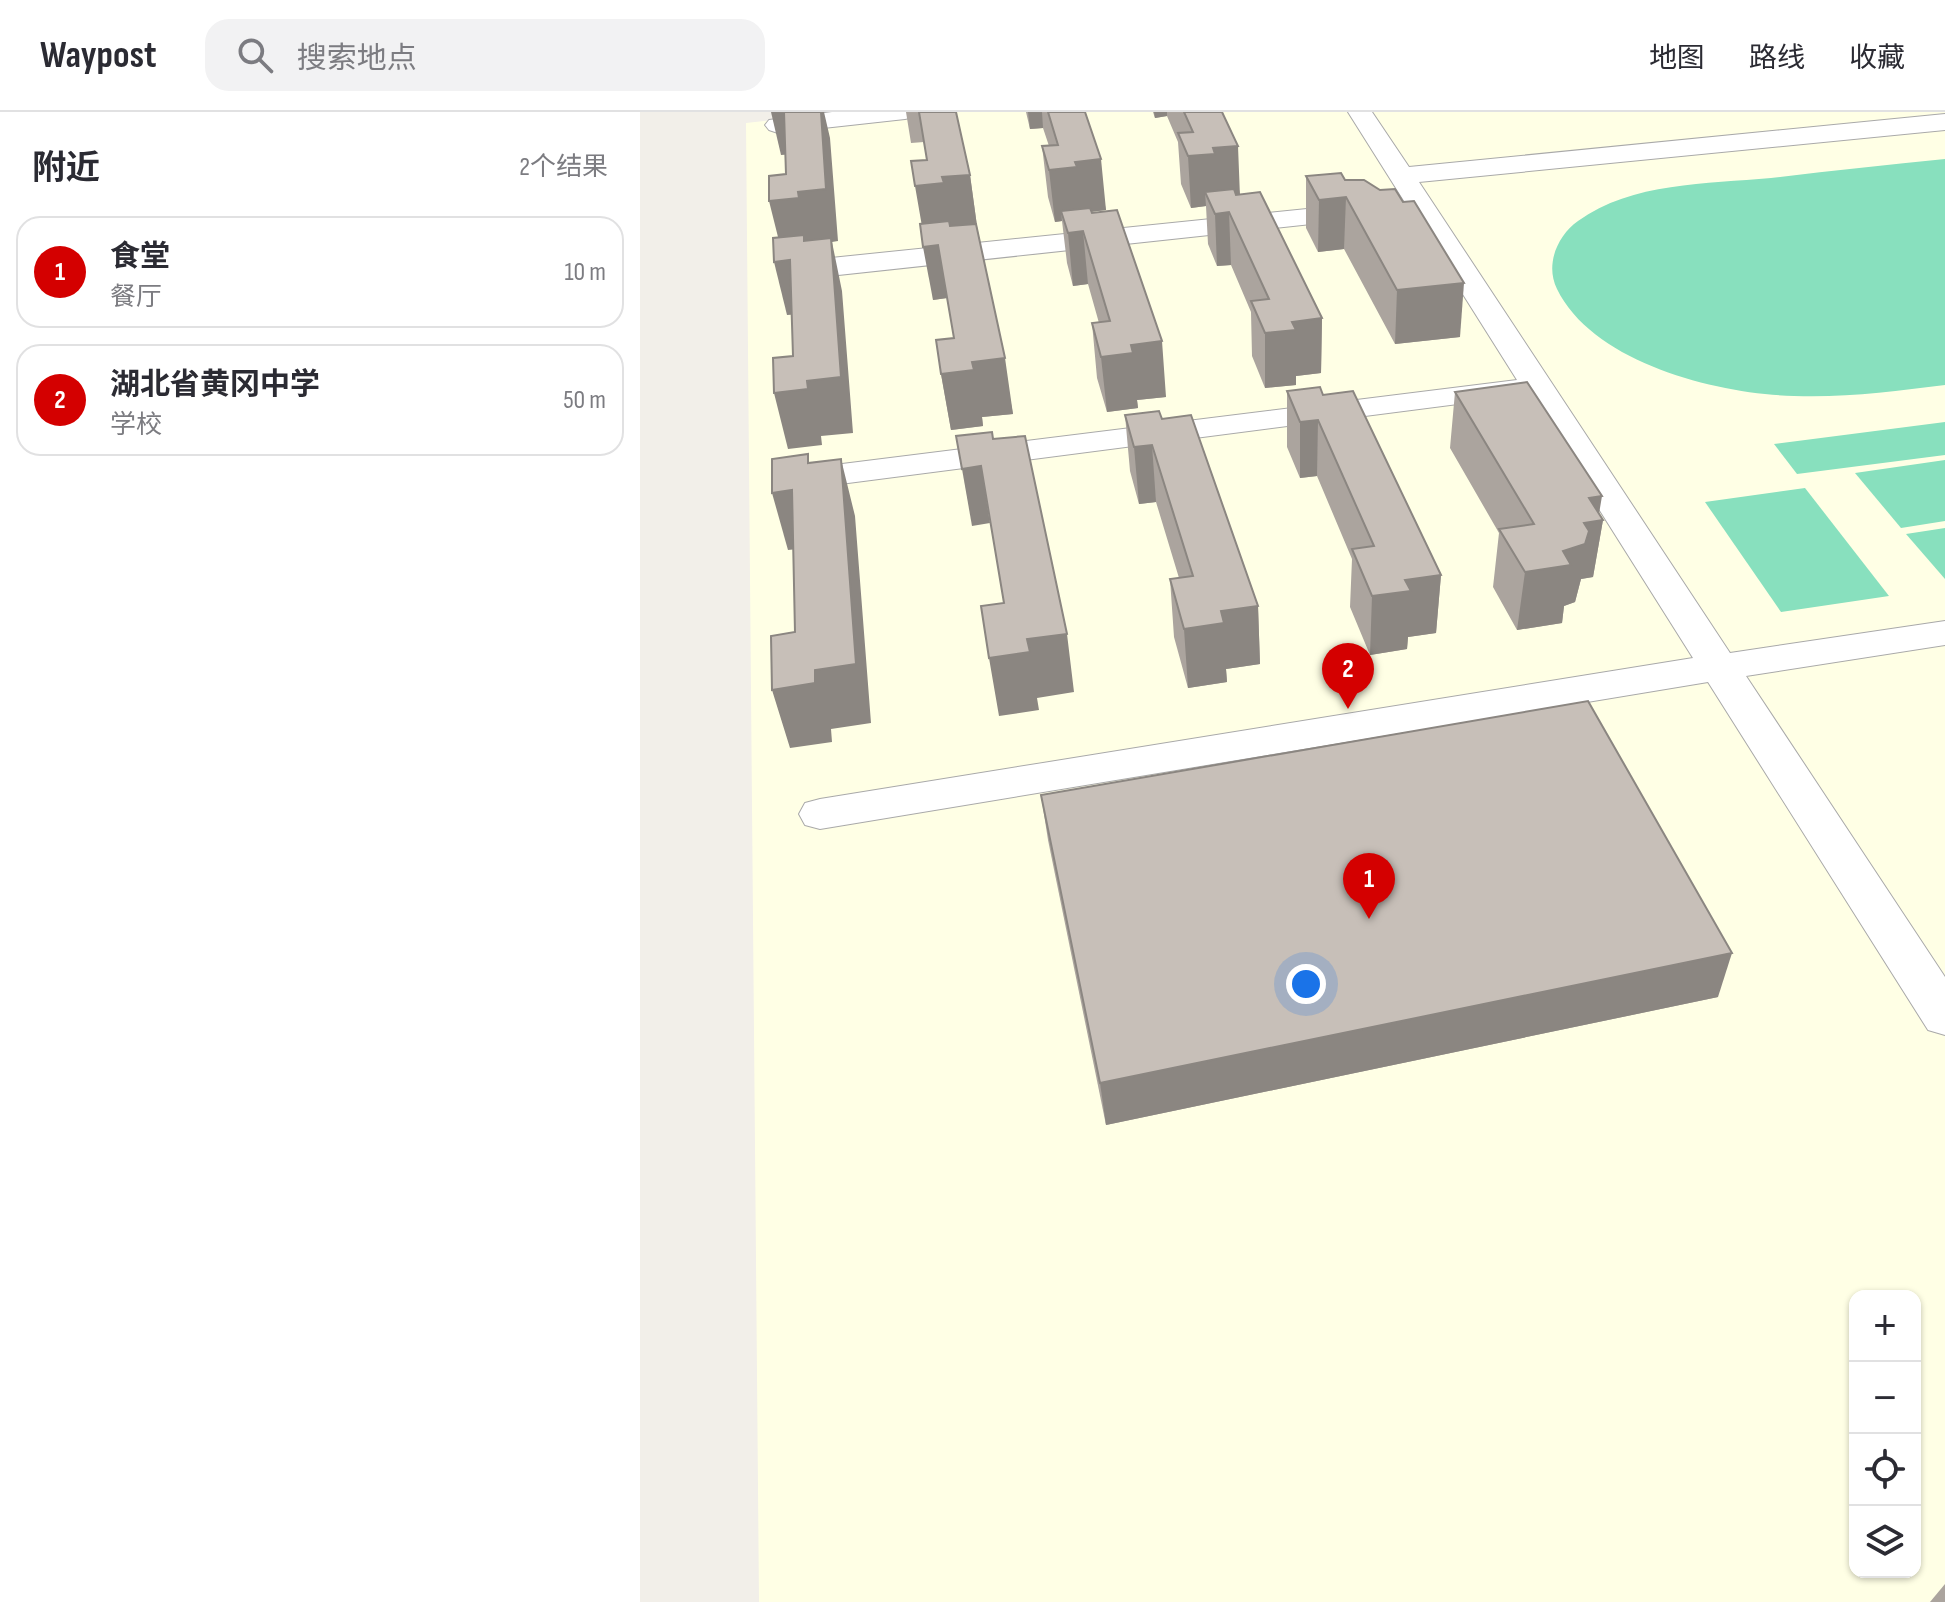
<!DOCTYPE html>
<html lang="zh">
<head>
<meta charset="utf-8">
<style>
	body { margin:0; font-family:"Sofia Sans Condensed","Noto Sans SC",sans-serif; background:#f2f2f3; color:#2b2b33 }
	.controls { position:absolute; right:24px; bottom:24px; display:grid; overflow:hidden; border-radius:16px; box-shadow:0 2px 6px #0004 }
	.controls button { width:72px; height:72px; display:grid; place-items:center; padding:0; border:0; border-bottom:2px solid #e1e1e2; background:#fff; color:#2b2b33; font:40px sans-serif }
	.you { position:absolute; left:666px; top:872px; width:28px; height:28px; margin:-20px; border:6px solid #fff; border-radius:50%; background:#1a73e8; box-shadow:0 0 0 12px #1a73e833 }
	.badge { display:grid; place-items:center; width:52px; height:52px; border-radius:50%; background:#d40000; color:#fff; font-size:26px; font-weight:700 }
	.pin { position:absolute; translate:-50% -66px; filter:drop-shadow(0 2px 4px #0008) }
	.pin::after { content:''; position:absolute; top:42px; width:28px; height:24px; background:inherit; clip-path:polygon(0 0,100% 0,50% 100%) }
	.list { margin:0; padding:0; list-style:none }
	h2 { display:flex; justify-content:space-between; align-items:center; height:104px; margin:0; padding:0 32px; font-size:34px }
	h2 small { font-size:26px; font-weight:400; color:#7c7c81 }
	.list li { display:grid; grid-template-columns:52px 1fr auto; gap:24px; align-items:center; box-sizing:border-box; height:112px; margin:0 16px 16px; padding:0 16px; border:2px solid #e1e1e2; border-radius:24px }
	.list b { display:block; font-size:30px; white-space:nowrap }
	.list p { margin:0; font-size:26px; white-space:nowrap; color:#7c7c81 }
	.list em { font-size:26px; font-style:normal; color:#7c7c81 }
	.icon { flex:none; width:44px; height:44px; fill:none; stroke:currentColor; stroke-width:2; stroke-linecap:round; stroke-linejoin:round }
	.map { position:relative; flex:none; width:1305px; height:1490px; overflow:hidden }
	header { display:flex; align-items:center; gap:48px; box-sizing:border-box; height:112px; padding:0 40px; background:#fff; border-bottom:2px solid #e1e1e2 }
	header strong { font-size:38px }
	nav { display:flex; gap:44px; margin-inline-start:auto; font-size:28px }
	.search { width:560px; height:72px; background:#f2f2f3; display:flex; align-items:center; gap:20px; box-sizing:border-box; padding:0 28px; border-radius:24px; color:#7c7c81; font-size:30px }
	main { display:flex }
	aside { flex:1; background:#fff }
	.map>svg:first-child { display:block }
</style>
</head>
<body>
<header>
<strong>Waypost</strong>
<div class="search"><svg class="icon" aria-label="search" viewBox="0 0 24 24"><circle cx="10" cy="10" r="6"/><path d="M15 15l6 6"/></svg>搜索地点</div>
<nav><a>地图</a><a>路线</a><a>收藏</a></nav>
</header>
<main>
<aside>
<h2>附近<small>2个结果</small></h2>
<ul class="list">
<li><span class="badge">1</span><div><b>食堂</b><p>餐厅</p></div><em>10 m</em></li>
<li><span class="badge">2</span><div><b>湖北省黄冈中学</b><p>学校</p></div><em>50 m</em></li>
</ul>
</aside>
<div class="map">
<svg width="1305" height="1490" viewBox="0 0 1305 1490">
	<rect width="100%" height="100%" fill="#f2efe9"/>
	<path fill="#ffffe5" fill-rule="evenodd" d="M208,0H1305V1490H119L106,11ZM1215,1184H1275V1460H1215Z"/>
	<g fill="#88e0be">
		<path d="M1305,47V273C1255,279 1205,286 1154,284C1077,282 953,251 917,177C905,153 917,124 938,109C992,70 1067,72 1131,66C1189,59 1247,53 1305,47Z"/>
		<path d="M1305,310V343L1157,362L1134,332Z"/>
		<path d="M1305,348V409L1261,416L1215,361Z"/>
		<path d="M1165,376L1249,484L1141,500L1065,390Z"/>
		<path d="M1305,416V467L1266,422Z"/>
	</g>
	<g fill="none" stroke-linecap="round" stroke-linejoin="round">
		<defs>
			<g id="minor">
				<path d="M192,0H277L274,5L265,7L138,21L129,18L125,13L129,8Z"/>
				<path d="M708,0H732L769,55L1305,2V18L779,70L1090,541L1305,509V533L1106,564L1305,865V923L1288,918L1068,570L180,717L165,713L159,702L165,691L180,687L1053,546L887,283L154,378L142,375L137,368L142,361L154,358L877,268Z"/>
				<path d="M726,91L736,93L740,99L736,105L152,168L142,165L138,159L142,153L152,150Z"/>
			</g>
		</defs>
		<use href="#minor" stroke="#a9a9a9" stroke-width="2"/>
		<use href="#minor" fill="#fff" fill-rule="evenodd"/>
	</g>
	<g fill="#aba49e">
		<path d="M266,0H316L330,63L337,114L373,302L342,305L343,314L311,318L301,262L314,226L307,186L293,188L287,48L284,30L271,31Z"/>
		<path d="M386,0H445L466,98L451,100L526,285L497,288L498,296L467,300L457,266L452,211H459L448,172L433,174L427,151L422,109L415,110L408,85L402,34H409L403,16L390,17Z"/>
		<path d="M513,0H582L600,82L682,206L681,261L656,264V273L625,276L612,244L611,200L591,153L577,154L568,132L566,94L551,96L541,72L538,30L527,4L515,6Z"/>
		<path d="M666,64L705,68L740,78L763,90L820,225L755,232L704,137L678,140L666,116Z"/>
		<path d="M647,279L683,283L801,463L796,521L768,525L767,537L730,543L710,495L712,447L677,364L660,366L647,335Z"/>
		<path d="M815,280L959,402L963,408L953,465L941,467L935,490L924,494L922,511L877,518L853,475L859,421L810,336Z"/>
		<path d="M485,303L522,307L618,494L620,552L586,557L587,570L548,576L534,525L530,467L539,466L516,390L499,392L490,359Z"/>
		<path d="M401,683L1078,885L466,1013L408,728Z"/>
		<path d="M1305,1472V1490H1290Z"/>
	</g>
	<g fill="#8b8681">
		<path d="M131,0H145L155,42L141,43Z"/>
		<path d="M181,0H184L190,26L198,129L192,130L202,179L213,321L181,324L182,333L148,337L134,281L168,277L166,139L142,141L129,89Z"/>
		<path d="M388,0H402L403,16L390,17Z"/>
		<path d="M514,0H527V4L515,6Z"/>
		<path d="M598,34L600,85L565,80L566,94L551,96L548,44L573,36Z"/>
		<path d="M461,47L466,98L441,101L421,99L422,109L415,110L409,58L435,50Z"/>
		<path d="M330,63L337,114L311,117L284,126L275,74L302,65Z"/>
		<path d="M706,85L704,137L678,140L679,88Z"/>
		<path d="M589,100L591,153L577,154L575,102Z"/>
		<path d="M443,119L448,172L433,174L428,121Z"/>
		<path d="M298,133L307,186L293,188L283,135Z"/>
		<path d="M150,148L163,202L147,203L134,150Z"/>
		<path d="M824,171L820,225L755,232L757,178Z"/>
		<path d="M682,206L681,261L656,264V273L625,276V221L652,210Z"/>
		<path d="M522,229L526,285L497,288L498,296L467,300L461,245L491,233Z"/>
		<path d="M365,246L373,302L342,305L343,314L311,318L301,262L332,250Z"/>
		<path d="M678,308L677,364L660,366V310Z"/>
		<path d="M512,333L516,390L499,392L494,335Z"/>
		<path d="M201,347L215,404L231,611L191,617L192,630L150,636L132,578L175,558Z"/>
		<path d="M341,354L350,411L332,414L322,357Z"/>
		<path d="M152,378L167,436L148,438L132,381Z"/>
		<path d="M962,384L958,408H963L953,465L941,467L935,490L924,494L922,511L877,518L885,460L923,439L949,386Z"/>
		<path d="M801,463L796,521L768,525L767,537L730,543L732,484L765,468Z"/>
		<path d="M618,494L620,552L586,557L587,570L548,576L544,517L581,499Z"/>
		<path d="M427,522L434,580L397,586L399,598L359,604L349,546L387,527Z"/>
		<path d="M1092,841L1078,885L466,1013L460,971Z"/>
	</g>
	<g fill="#c7bfb8" stroke="#8b8681" stroke-width="2">
		<path d="M144,0H181L186,77L158,80L159,86L129,89V64L146,62Z"/>
		<path d="M279,0H316L330,63L302,65L304,71L275,74L271,49L287,48Z"/>
		<path d="M408,0H445L461,47L435,50L437,55L409,58L402,34L418,33Z"/>
		<path d="M544,0H582L598,34L573,36L575,42L548,44L538,21L553,20Z"/>
		<path d="M701,61L705,68H724L740,78L755,77L763,90L774,89L824,171L757,178L706,85L679,88L666,64Z"/>
		<path d="M594,77L596,83L620,80L682,206L652,210L656,218L625,221L611,189L629,187L589,100L575,102L565,80Z"/>
		<path d="M450,96L452,101L477,98L522,229L491,233L493,241L461,245L452,211L470,209L443,119L428,121L421,99Z"/>
		<path d="M309,109L310,114L336,112L365,246L332,250L334,258L301,262L296,228L314,226L298,133L283,135L280,112Z"/>
		<path d="M164,123V129L191,126L201,265L167,269L168,277L134,281L133,246L153,244L150,148L134,150L133,126Z"/>
		<path d="M887,270L962,384L949,386L963,408L944,411L949,419L945,432L923,439L931,453L885,460L859,417L894,412L815,280Z"/>
		<path d="M680,275L683,283L713,279L801,463L765,468L771,479L732,484L712,437L734,434L678,308L660,310L647,279Z"/>
		<path d="M519,299L522,307L551,303L618,494L581,499L584,511L544,517L530,467L553,464L512,333L494,335L485,303Z"/>
		<path d="M352,320L353,327L385,324L427,522L387,527L390,540L349,546L341,494L364,491L341,354L322,357L316,324Z"/>
		<path d="M168,342V351L201,347L216,552L175,558V571L132,578L131,524L155,520L152,378L132,381V347Z"/>
		<path d="M948,589L1092,841L460,971L401,683Z"/>
	</g>
</svg>
<div class="controls">
<button>+</button>
<button>−</button>
<button><svg class="icon" aria-label="locate" viewBox="0 0 24 24"><circle cx="12" cy="12" r="6"/><path d="M12 2v4M12 18v4M2 12h4M18 12h4"/></svg></button>
<button><svg class="icon" aria-label="layers" viewBox="0 0 24 24"><path d="M12 4l9 5-9 5-9-5zM3 14l9 5 9-5"/></svg></button>
</div>
<div class="you"></div>
<div class="pin badge" style="left:729px;top:807px">1</div>
<div class="pin badge" style="left:708px;top:597px">2</div>
</div>
</main>
</body>
</html>
